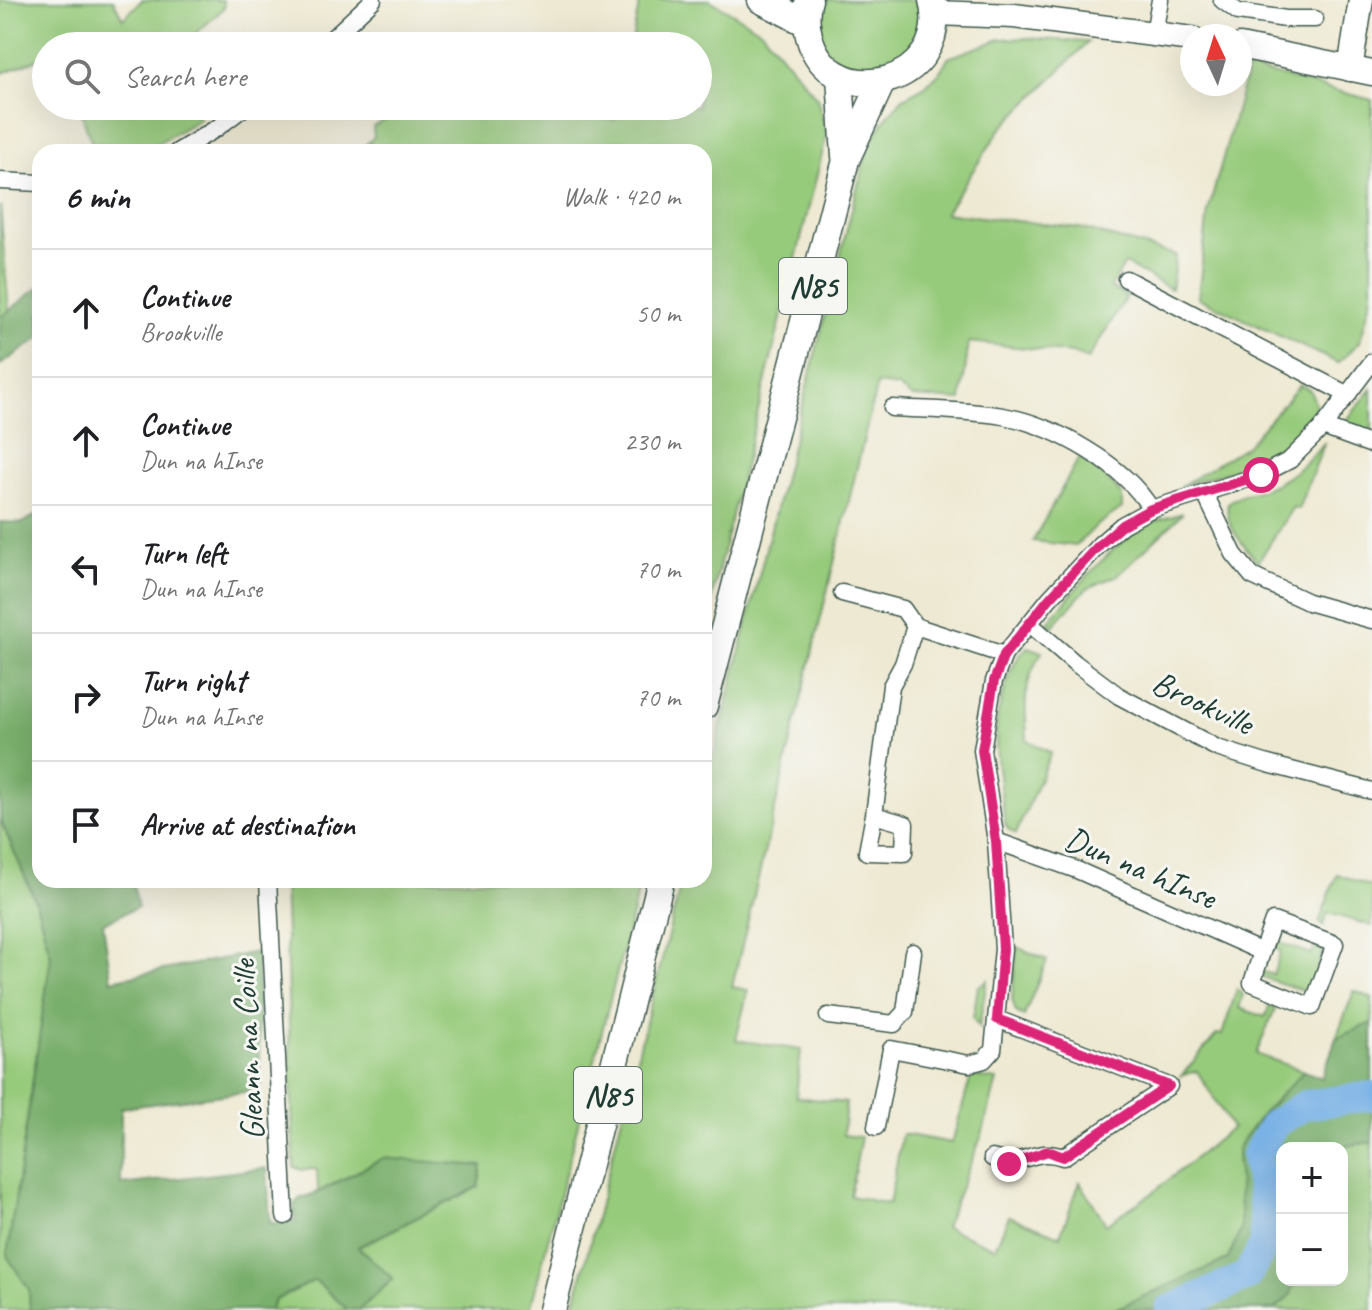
<!DOCTYPE html>
<html lang="en">
<head>
<meta charset="utf-8">
<style>
	body { margin:0; font-family:Caveat,sans-serif; background:#f6f6f6; color:#202124 }
	.controls { position:absolute; right:24px; bottom:24px; display:grid; overflow:hidden; border-radius:16px; box-shadow:0 8px 32px #0002 }
	.controls button { width:72px; height:72px; display:grid; place-items:center; padding:0; border:0; border-bottom:2px solid #e0e0e0; background:#fff; color:#202124; font:40px sans-serif }
	.compass { position:absolute; left:1180px; top:24px; width:72px; height:72px; border-radius:50%; background:#fff; box-shadow:0 8px 32px #0002; rotate:356deg }
	.stop { position:absolute; width:24px; height:24px; margin:-18px; border:6px solid #db2777; border-radius:50%; background:#fff }
	.stop.end { background:#db2777; border-color:#fff; box-shadow:0 2px 8px #0008 }
	.list { margin:0; padding:0; list-style:none }
	h2 { display:flex; justify-content:space-between; align-items:center; height:104px; margin:0; padding:0 32px; font-size:34px }
	h2 small { font-size:26px; font-weight:400; color:#757577 }
	.list li { display:grid; grid-template-columns:52px 1fr auto; gap:24px; align-items:center; box-sizing:border-box; height:128px; padding:0 32px; border-top:2px solid #e0e0e0 }
	.list b { display:block; font-size:30px; white-space:nowrap }
	.list p { margin:0; font-size:26px; white-space:nowrap; color:#757577 }
	.list em { font-size:26px; font-style:normal; color:#757577 }
	.icon { flex:none; width:44px; height:44px; fill:none; stroke:currentColor; stroke-width:2; stroke-linecap:round; stroke-linejoin:round }
	.map { position:relative; flex:none; width:1372px; height:1310px; overflow:hidden }
	.search { position:absolute; background:#fff; box-shadow:0 8px 32px #0002; left:32px; top:32px; width:680px; height:88px; display:flex; align-items:center; gap:20px; box-sizing:border-box; padding:0 28px; border-radius:44px; color:#757577; font-size:30px }
	.panel { position:absolute; background:#fff; box-shadow:0 8px 32px #0002; left:32px; top:144px; width:680px; height:744px; border-radius:24px }
	.map>svg:first-child { display:block }
</style>
</head>
<body>
<div class="map">
<svg width="1372" height="1310" viewBox="0 0 1372 1310">
	<rect width="100%" height="100%" fill="#f6f6f2"/>
	<filter id="ink" filterUnits="userSpaceOnUse"><feTurbulence type="fractalNoise" baseFrequency=".0125" numOctaves="2"/><feDisplacementMap in="SourceGraphic" scale="16" xChannelSelector="R" yChannelSelector="G"/><feConvolveMatrix kernelMatrix="1 2 1 2 8 2 1 2 1" color-interpolation-filters="sRGB"/></filter>
	<filter id="wash" filterUnits="userSpaceOnUse"><feTurbulence type="fractalNoise" baseFrequency=".006" numOctaves="4" result="noise"/><feDisplacementMap in="SourceGraphic" scale="32" xChannelSelector="R" yChannelSelector="G"/><feGaussianBlur stdDeviation="1.8" result="paint"/><feColorMatrix in="noise" values="0 0 0 0 0 0 0 0 0 0 0 0 0 0 0 0 0 1.4 0 .05"/><feComposite in="paint" operator="in"/></filter>
	<g filter="url(#wash)">
		<rect width="100%" height="100%" fill="#eee9d2"/>
		<g fill="#97cb7c" stroke="#5b8458" stroke-width="2">
			<path d="M0,0H113L123,19L142,0H223L224,8L182,46H46V56L0,74Z"/>
			<path d="M640,0H710L762,31L817,98L827,134L704,628V152H358L374,137L373,127L387,119L381,109L384,106H549L615,120L619,106H698V46H631Z"/>
			<path d="M817,0H926L927,28L900,65L854,71L825,50L815,5Z"/>
			<path d="M1026,38L1088,42L1000,130L945,213L1080,228L1176,255L1171,289L1125,264L1110,288L1127,296L1088,359L1072,353L969,342L961,400L912,397L898,387L877,384L732,987L748,990L736,1040L801,1050L796,1097L846,1103L843,1135L861,1137L850,1196L889,1204L902,1134L952,1143L971,1076L997,1080L982,1135L945,1227L995,1248L1009,1216L1060,1236L1080,1182L1106,1224L1151,1194L1232,1128L1197,1071L1181,1076L1217,1034L1222,1035L1237,989L1243,994L1239,1008L1265,1017L1270,1004L1275,1009L1256,1054L1304,1071L1263,1113L1237,1148L1241,1229L1228,1259L1113,1310H573L682,880H704V793L868,146L885,119L903,98L924,87L939,73L948,58L1000,39Z"/>
			<path d="M1248,68L1372,100V295L1360,342L1338,363L1198,298L1208,212Z"/>
			<path d="M79,106H189L200,119L142,152H95Z"/>
			<path d="M0,205L9,311L0,318Z"/>
			<path d="M1300,385L1310,390L1317,407C1300,428 1283,449 1258,462L1181,486L1246,446Z"/>
			<path d="M1372,389V438L1341,427Z"/>
			<path d="M1325,442L1298,509L1293,507L1258,562C1245,546 1223,526 1228,503C1238,494 1252,494 1264,489C1290,479 1307,463 1325,442Z"/>
			<path d="M1079,458L1103,474L1122,495V508L1096,526L1076,546L1033,541Z"/>
			<path d="M1183,513L1118,575L1086,589L1052,627L1047,623C1077,589 1107,547 1147,525C1158,519 1171,517 1183,513Z"/>
			<path d="M1029,647L1042,652C1022,684 1025,705 1027,740L1051,753L1016,834L1008,829L1005,823C1002,795 996,766 996,737C995,716 1010,657 1029,647Z"/>
			<path d="M0,819L36,902L51,957L7,1256L29,1289L30,1310H0Z"/>
			<path d="M1337,874L1372,887V926L1328,913L1323,926L1319,922Z"/>
			<path d="M284,880H641L530,1310H359L393,1279L357,1248L478,1187L383,1158L318,1192L317,1169L301,1170L294,1167Z"/>
			<path d="M1277,931H1284L1280,943L1312,954L1317,942L1324,946L1311,989L1307,992L1262,977L1261,971L1273,975L1281,951L1270,947Z"/>
			<path d="M1017,947L1047,960L1024,1016L1016,1012L1012,999Z"/>
			<path d="M987,980L979,1027L973,1018L978,987Z"/>
			<path d="M1354,991L1372,998V1023L1336,1038Z"/>
			<path d="M1372,1142V1310H1274L1290,1296L1295,1280H1342V1148H1331Z"/>
			<path d="M315,1280L348,1310H270L275,1300Z"/>
		</g>
		<g fill="#79af6c" stroke="#4c7650" stroke-width="2">
			<path d="M40,286V338L0,365V318Z"/>
			<path d="M40,513V880H132L138,907L103,923L111,980L257,952L260,1090L121,1108V1185L267,1168L270,1223L295,1221L294,1204L301,1198L319,1192L383,1158L482,1166L478,1187L358,1247L393,1279L359,1310H348L315,1280L275,1300L270,1310H30L29,1289L7,1256L51,957L36,902L0,819V522L22,523Z"/>
			<path d="M1372,1023V1142L1331,1148H1282V1280H1295L1290,1296L1274,1310H1113L1228,1259L1241,1229L1237,1148L1263,1113L1304,1071L1322,1078L1336,1038Z"/>
		</g>
		<g fill="none" stroke-linecap="round" stroke-linejoin="round">
			<path stroke="#74afe5" stroke-width="30" d="M1170,1310L1247,1276L1265,1244L1263,1199L1256,1155L1274,1124L1305,1105L1372,1096"/>
		</g>
	</g>
	<g filter="url(#ink)">
		<g fill="none" stroke-linecap="round" stroke-linejoin="round">
			<defs>
				<g id="street">
					<path d="M1222,0L1238,12L1286,19H1315"/>
					<path d="M1154,33L1160,0"/>
					<path d="M324,46L373,0"/>
					<path d="M177,152L217,128L246,106"/>
					<path d="M0,181L40,183"/>
					<path d="M1126,279L1348,395"/>
					<path d="M892,408C929,410 967,410 1003,416C1054,425 1125,465 1151,509"/>
					<path d="M1323,427L1372,445"/>
					<path d="M1204,492L1234,554L1252,576L1308,602L1372,620"/>
					<path d="M842,593L903,609L915,626"/>
					<path d="M1030,624L1075,663L1119,696L1217,748L1268,764L1372,791"/>
					<path d="M874,815L867,852L904,853L905,824L874,815L891,686L903,664L915,626L1004,655"/>
					<path d="M996,841L1077,870L1262,952L1252,983L1312,1007L1335,944L1273,921L1262,952"/>
					<path d="M268,880L285,1216"/>
					<path d="M828,1016L894,1024L905,1012L913,952"/>
					<path d="M876,1127L891,1049L969,1064L984,1060L993,1050L1003,949L996,841L982,750L994,681L1004,655L1049,599L1100,544L1122,525L1151,509L1261,475L1290,460L1323,427L1372,362"/>
					<path d="M992,1158C1024,1169 1033,1146 1063,1157L1169,1086L997,1019"/>
				</g>
				<g id="secondary">
					<path d="M935,13L1014,16L1192,39"/>
					<path d="M1240,46L1372,73"/>
					<path d="M1350,69L1361,0"/>
				</g>
				<g id="primary">
					<path d="M761,0L806,23"/>
					<path d="M809,0C805,12 806,24 809,36C829,115 953,86 932,0"/>
					<path d="M840,76L845,156"/>
					<path d="M704,706L846,160L882,82"/>
					<path d="M552,1310L661,880"/>
				</g>
			</defs>
			<use href="#street" stroke="#3e574c" stroke-width="19"/>
			<use href="#secondary" stroke="#3e574c" stroke-width="27"/>
			<use href="#primary" stroke="#3e574c" stroke-width="29"/>
			<use href="#street" stroke="#fff" stroke-width="16"/>
			<use href="#secondary" stroke="#fff" stroke-width="24"/>
			<use href="#primary" stroke="#fff" stroke-width="26"/>
		</g>
	</g>
	<g fill="none" stroke-linecap="round" stroke-linejoin="round" filter="url(#ink)">
		<path stroke="#db2777" stroke-width="10" d="M1009,1164L1048,1151L1063,1157L1169,1086L997,1019L1003,949L996,841L982,750L994,681L1004,655L1049,599L1100,544L1122,525L1151,509L1261,475"/>
	</g>
	<g text-anchor="middle" stroke-width="6" stroke-linejoin="round" paint-order="stroke">
		<g fill="#f6f6f2" stroke="#60746d" stroke-width="2">
			<rect x="779" y="258" width="68" height="56" rx="6"/>
			<rect x="574" y="1067" width="68" height="56" rx="6"/>
		</g>
		<g font-size="32" font-weight="bold" fill="#1f3d34">
			<text x="813" y="297">N85</text>
			<text x="608" y="1106">N85</text>
		</g>
		<g font-size="34" fill="#1f3d34" stroke="#f6f6f2">
			<text transform="translate(1203 702) rotate(25)" y="12">Brookville</text>
			<text transform="translate(1141 867) rotate(23)" y="12">Dun na hInse</text>
			<text transform="translate(247 1050) rotate(-93)" y="12">Gleann na Coille</text>
		</g>
	</g>
</svg>
<div class="controls">
<button>+</button>
<button>−</button>
</div>
<svg class="compass" viewBox="-18 -18 36 36"><path d="M0-13l5 13h-10z" fill="#e53935"/><path d="M0 13l5-13h-10z" fill="#757577"/></svg>
<div class="stop" style="left:1261px;top:475px"></div>
<div class="stop end" style="left:1009px;top:1164px"></div>
<div class="search"><svg class="icon" aria-label="search" viewBox="0 0 24 24"><circle cx="10" cy="10" r="6"/><path d="M15 15l6 6"/></svg>Search here</div>
<section class="panel">
<h2>6 min<small>Walk · 420 m</small></h2>
<ul class="list">
<li><svg class="icon" aria-label="ahead" viewBox="0 0 24 24"><path d="M12 20V5M6 11l6-6 6 6"/></svg><div><b>Continue</b><p>Brookville</p></div><em>50 m</em></li>
<li><svg class="icon" aria-label="ahead" viewBox="0 0 24 24"><path d="M12 20V5M6 11l6-6 6 6"/></svg><div><b>Continue</b><p>Dun na hInse</p></div><em>230 m</em></li>
<li><svg class="icon" aria-label="left" viewBox="0 0 24 24"><path d="M17 20v-9H6M10 6l-5 5 5 5"/></svg><div><b>Turn left</b><p>Dun na hInse</p></div><em>70 m</em></li>
<li><svg class="icon" aria-label="right" viewBox="0 0 24 24"><path d="M7 20v-9h11M14 6l5 5-5 5"/></svg><div><b>Turn right</b><p>Dun na hInse</p></div><em>70 m</em></li>
<li><svg class="icon" aria-label="arrive" viewBox="0 0 24 24"><path d="M6 21V4h12l-3 4 3 4H6"/></svg><div><b>Arrive at destination</b></div></li>
</ul>
</section>
</div>
</body>
</html>
